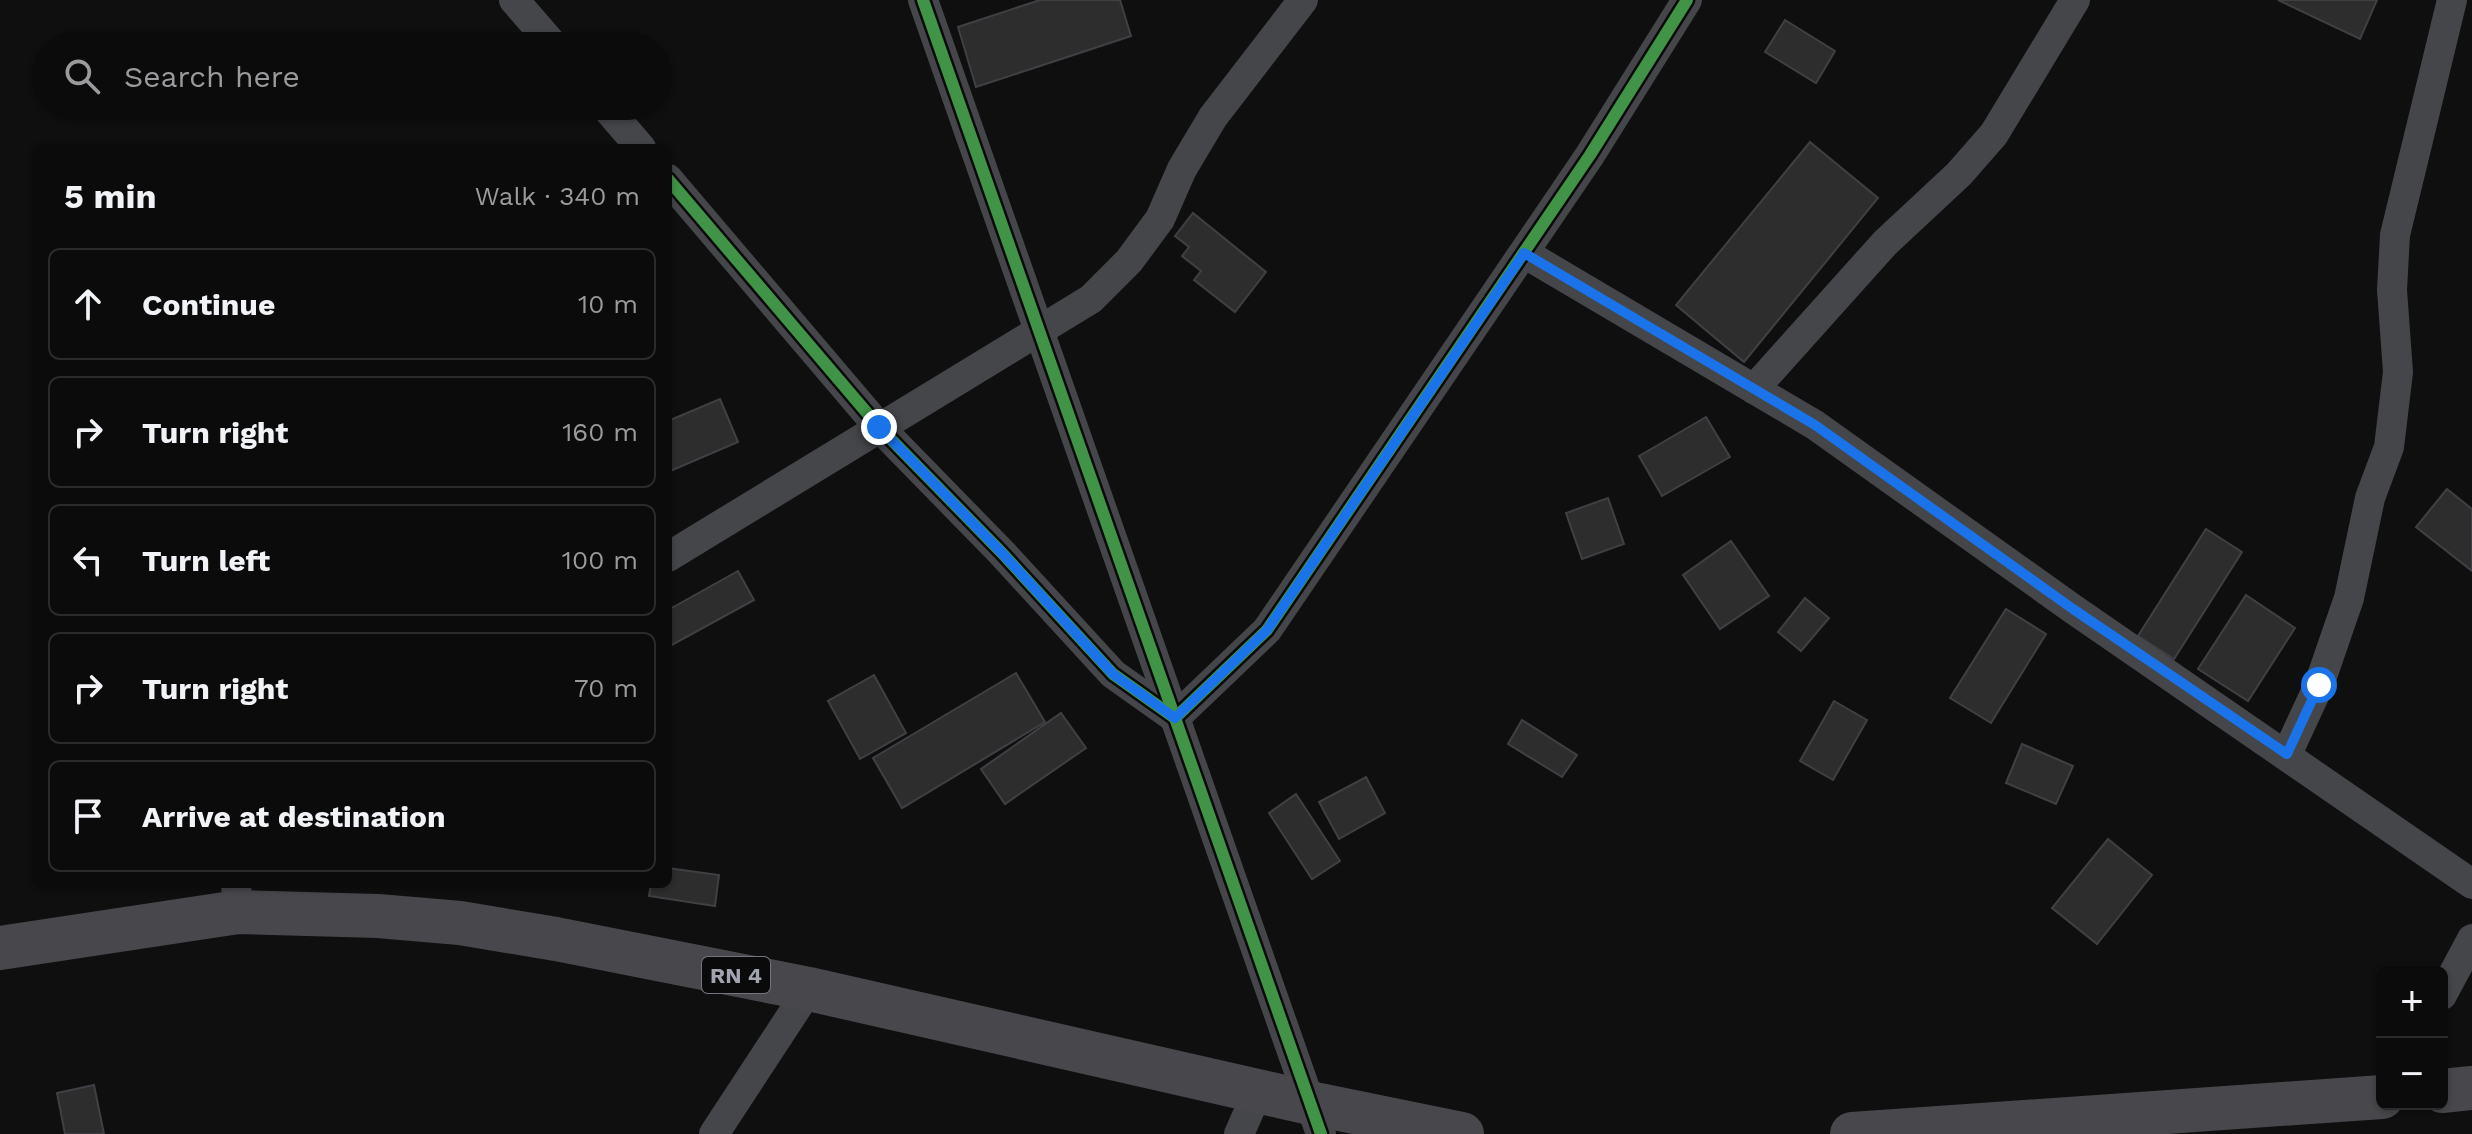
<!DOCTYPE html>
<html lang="en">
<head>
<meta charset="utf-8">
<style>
	body { margin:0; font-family:"Work Sans",sans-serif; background:#141415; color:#f1f3f6 }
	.controls { position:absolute; right:24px; bottom:24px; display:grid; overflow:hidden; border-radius:12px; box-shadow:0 2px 6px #0004 }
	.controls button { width:72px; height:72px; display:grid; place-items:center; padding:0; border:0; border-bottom:2px solid #2b2b2d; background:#0b0b0c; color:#f1f3f6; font:40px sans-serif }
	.stop { position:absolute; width:24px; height:24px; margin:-18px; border:6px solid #1a73e8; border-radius:50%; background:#fff }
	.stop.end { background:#1a73e8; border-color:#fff; box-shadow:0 2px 8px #0008 }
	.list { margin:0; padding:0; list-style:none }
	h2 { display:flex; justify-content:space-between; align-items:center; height:104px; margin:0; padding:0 32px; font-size:34px }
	h2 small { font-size:26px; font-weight:400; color:#9a9b9d }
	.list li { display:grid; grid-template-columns:52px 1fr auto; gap:24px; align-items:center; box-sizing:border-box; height:112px; margin:0 16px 16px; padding:0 16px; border:2px solid #2b2b2d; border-radius:12px }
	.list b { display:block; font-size:30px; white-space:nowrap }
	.list em { font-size:26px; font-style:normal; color:#9a9b9d }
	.icon { flex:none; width:44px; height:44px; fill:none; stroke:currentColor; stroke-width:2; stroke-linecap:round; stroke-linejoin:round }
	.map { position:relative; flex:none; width:2472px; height:1134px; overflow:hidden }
	.search { position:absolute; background:#0b0b0c; box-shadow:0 2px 6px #0004; left:32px; top:32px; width:640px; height:88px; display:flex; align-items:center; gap:20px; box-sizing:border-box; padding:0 28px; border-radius:44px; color:#9a9b9d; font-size:30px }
	.panel { position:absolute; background:#0b0b0c; box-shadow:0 2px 6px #0004; left:32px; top:144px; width:640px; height:744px; border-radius:12px }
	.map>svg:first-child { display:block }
</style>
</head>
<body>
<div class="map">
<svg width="2472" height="1134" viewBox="0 0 2472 1134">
	<rect width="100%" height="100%" fill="#0f0f10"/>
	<g fill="#2d2d2e" stroke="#3f4043" stroke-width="2">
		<path d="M1040,0H1120L1131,36L976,87L958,27Z"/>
		<path d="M2278,0H2377L2360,39Z"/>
		<path d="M1785,20L1835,51L1816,83L1765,52Z"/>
		<path d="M1810,142L1878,198L1744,362L1676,305Z"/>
		<path d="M1193,213L1266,272L1235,312L1194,280L1201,271L1182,256L1189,247L1175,236Z"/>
		<path d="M720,399L738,442L668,472V421Z"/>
		<path d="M1706,417L1730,457L1662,496L1639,456Z"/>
		<path d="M2447,489L2472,509V571L2416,527Z"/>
		<path d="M1608,498L1624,544L1582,559L1566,513Z"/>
		<path d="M2206,529L2242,552L2174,659L2138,636Z"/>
		<path d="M1731,541L1769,596L1720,629L1683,575Z"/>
		<path d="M738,571L754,600L668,647V610Z"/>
		<path d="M2246,595L2295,628L2248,701L2198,669Z"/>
		<path d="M1805,598L1829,618L1801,651L1778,632Z"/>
		<path d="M2006,609L2046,634L1991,723L1950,698Z"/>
		<path d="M1016,673L1045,722L902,808L873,758Z"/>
		<path d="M874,675L906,733L860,759L828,701Z"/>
		<path d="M1834,701L1867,720L1833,780L1800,761Z"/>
		<path d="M1061,713L1086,748L1005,804L981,769Z"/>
		<path d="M1522,720L1577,755L1562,777L1508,744Z"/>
		<path d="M2022,744L2073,766L2056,804L2006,783Z"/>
		<path d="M1366,777L1385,813L1339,839L1319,802Z"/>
		<path d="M1296,794L1340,861L1312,879L1269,813Z"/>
		<path d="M2108,839L2152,875L2097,944L2052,908Z"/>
		<path d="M668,868L719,875L715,906L649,896L651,884H668Z"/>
		<path d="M94,1085L104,1134H65L57,1093Z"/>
	</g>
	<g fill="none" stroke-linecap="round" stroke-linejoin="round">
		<g stroke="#45464a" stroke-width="30">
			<path d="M514,0L554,46"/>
			<path d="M923,0L1321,1134"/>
			<path d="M605,106L641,148"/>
			<path d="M668,179L879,427L1002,553L1113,674L1175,718L1267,630L1590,155L1687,0"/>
			<path d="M1524,253L1815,425L2073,609L2472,884"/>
			<path d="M1754,389L1885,243L1959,174L1994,134L2075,0"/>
			<path d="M668,557L1091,299L1129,261L1160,219L1182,169L1213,117L1303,0"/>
			<path d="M2287,754L2319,685L2349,598L2370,498L2389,447L2398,372L2392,290L2395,235L2452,0"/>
			<path d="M236,884L238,912"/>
			<path d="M2442,995L2472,939"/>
			<path d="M714,1134L809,989"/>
			<path d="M1239,1134L1258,1091"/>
		</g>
		<g stroke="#48484c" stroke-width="44">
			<path d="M0,948L238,912L378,916L460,923L556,939L809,989L1310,1103L1462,1134"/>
			<path d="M2442,1091L2472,1088"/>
			<path d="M1852,1134L2382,1097"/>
		</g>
		<defs>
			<g id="cycleway">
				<path d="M923,0L1321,1134"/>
				<path d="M668,179L879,427L1002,553L1113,674L1175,718L1267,630L1590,155L1687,0"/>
			</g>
		</defs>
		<use href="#cycleway" stroke="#0a0a0b" stroke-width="17"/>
		<use href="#cycleway" stroke="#419447" stroke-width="12"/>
	</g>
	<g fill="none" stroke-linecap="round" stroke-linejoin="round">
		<path stroke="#1a73e8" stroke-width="10" d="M879,427L1002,553L1113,674L1175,718L1267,630L1524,253L1815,425L2073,609L2287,754L2319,685"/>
	</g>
	<g text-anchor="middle" stroke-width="6" stroke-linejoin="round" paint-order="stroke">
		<rect fill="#0a0a0b" stroke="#74767e" stroke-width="2" x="702" y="957" width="68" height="36" rx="6"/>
		<g font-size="22" font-weight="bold" fill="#a2a5b0">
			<text x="736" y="983">RN 4</text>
		</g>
	</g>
</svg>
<div class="controls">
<button>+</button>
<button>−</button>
</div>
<div class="stop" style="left:2319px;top:685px"></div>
<div class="stop end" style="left:879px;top:427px"></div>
<div class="search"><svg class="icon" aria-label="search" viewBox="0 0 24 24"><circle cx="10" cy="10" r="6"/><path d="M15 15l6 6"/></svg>Search here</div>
<section class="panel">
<h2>5 min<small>Walk · 340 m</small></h2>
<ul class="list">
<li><svg class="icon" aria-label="ahead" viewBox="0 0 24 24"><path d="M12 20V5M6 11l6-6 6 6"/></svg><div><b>Continue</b></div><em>10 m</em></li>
<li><svg class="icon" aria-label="right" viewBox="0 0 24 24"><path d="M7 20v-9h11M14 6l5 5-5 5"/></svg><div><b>Turn right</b></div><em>160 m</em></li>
<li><svg class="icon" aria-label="left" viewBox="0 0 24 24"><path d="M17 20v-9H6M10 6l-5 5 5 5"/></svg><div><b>Turn left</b></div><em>100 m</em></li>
<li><svg class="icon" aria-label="right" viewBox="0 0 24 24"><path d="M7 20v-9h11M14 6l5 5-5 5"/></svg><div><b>Turn right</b></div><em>70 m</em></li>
<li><svg class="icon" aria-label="arrive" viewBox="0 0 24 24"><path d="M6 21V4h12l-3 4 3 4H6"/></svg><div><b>Arrive at destination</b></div></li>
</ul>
</section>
</div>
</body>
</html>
